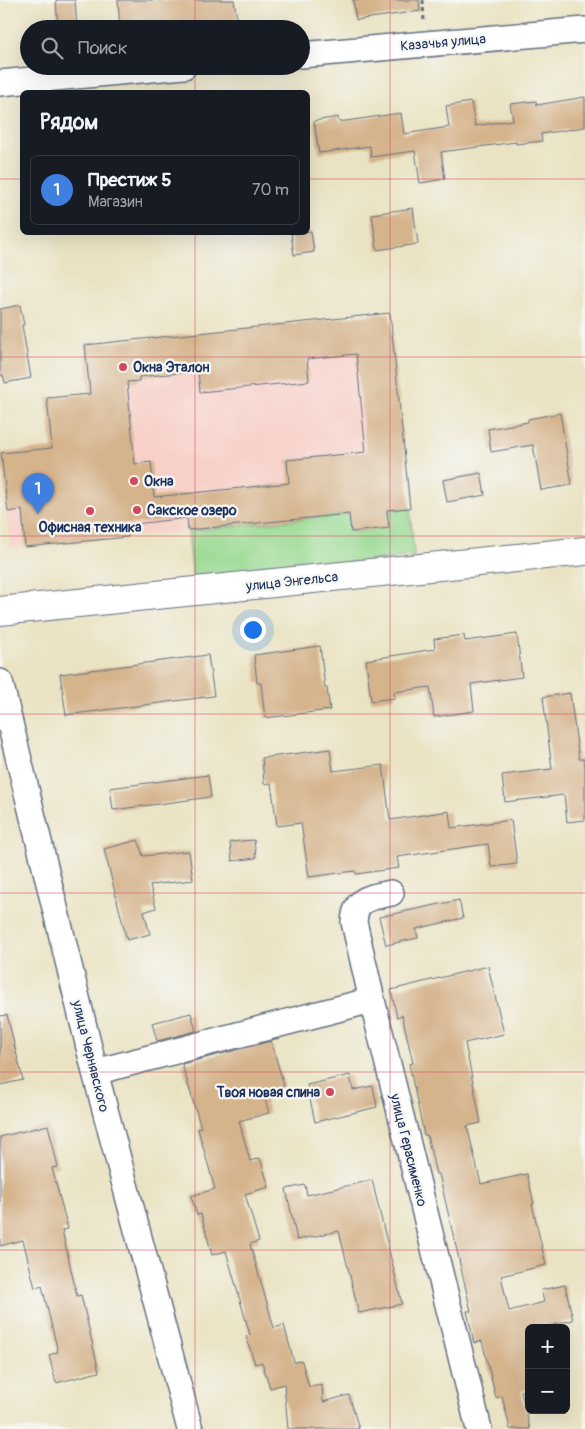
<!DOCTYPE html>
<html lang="ru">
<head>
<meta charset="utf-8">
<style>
	body { margin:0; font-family:Pangolin,sans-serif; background:#20242c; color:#f1f3f6 }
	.controls { position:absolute; right:15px; bottom:15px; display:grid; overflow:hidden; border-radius:8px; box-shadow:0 5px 20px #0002 }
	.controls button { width:45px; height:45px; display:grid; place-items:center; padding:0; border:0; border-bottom:1px solid #363941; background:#171b24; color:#f1f3f6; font:25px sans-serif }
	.you { position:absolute; left:252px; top:629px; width:18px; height:18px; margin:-12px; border:4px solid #fff; border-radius:50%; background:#1a73e8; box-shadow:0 0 0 8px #1a73e833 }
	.badge { display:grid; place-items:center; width:32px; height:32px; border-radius:50%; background:#d93025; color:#fff; font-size:16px; font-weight:700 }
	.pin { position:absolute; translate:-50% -41px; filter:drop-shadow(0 1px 2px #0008) }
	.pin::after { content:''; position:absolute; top:26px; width:18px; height:15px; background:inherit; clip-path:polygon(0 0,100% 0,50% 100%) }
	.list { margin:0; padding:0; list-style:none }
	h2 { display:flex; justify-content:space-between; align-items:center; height:65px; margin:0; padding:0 20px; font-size:21px }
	h2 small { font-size:16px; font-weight:400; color:#9ea1a6 }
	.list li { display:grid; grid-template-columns:32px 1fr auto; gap:15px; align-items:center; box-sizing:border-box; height:70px; margin:0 10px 10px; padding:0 10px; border:1px solid #363941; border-radius:8px }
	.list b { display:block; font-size:19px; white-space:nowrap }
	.list p { margin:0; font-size:16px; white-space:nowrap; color:#9ea1a6 }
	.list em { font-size:16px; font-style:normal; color:#9ea1a6 }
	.icon { flex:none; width:28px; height:28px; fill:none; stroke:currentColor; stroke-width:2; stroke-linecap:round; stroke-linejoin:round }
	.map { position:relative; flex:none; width:585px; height:1429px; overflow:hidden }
	.search { position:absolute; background:#171b24; box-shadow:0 5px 20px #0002; left:20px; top:20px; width:290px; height:55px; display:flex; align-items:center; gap:12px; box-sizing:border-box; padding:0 18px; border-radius:28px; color:#9ea1a6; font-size:19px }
	.panel { position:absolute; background:#171b24; box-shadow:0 5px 20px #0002; left:20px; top:90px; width:290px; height:145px; border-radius:8px }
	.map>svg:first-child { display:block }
</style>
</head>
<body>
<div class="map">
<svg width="585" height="1429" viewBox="0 0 585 1429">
	<rect width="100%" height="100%" fill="#f6f6f2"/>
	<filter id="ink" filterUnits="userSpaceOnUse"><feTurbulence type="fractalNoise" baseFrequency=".02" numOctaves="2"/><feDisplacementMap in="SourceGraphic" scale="10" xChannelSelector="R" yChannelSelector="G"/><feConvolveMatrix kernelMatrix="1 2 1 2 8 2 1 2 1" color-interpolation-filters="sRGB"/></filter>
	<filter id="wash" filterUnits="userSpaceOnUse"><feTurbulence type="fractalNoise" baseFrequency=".0096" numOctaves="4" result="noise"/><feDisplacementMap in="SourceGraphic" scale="20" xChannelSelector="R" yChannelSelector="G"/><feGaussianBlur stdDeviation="1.12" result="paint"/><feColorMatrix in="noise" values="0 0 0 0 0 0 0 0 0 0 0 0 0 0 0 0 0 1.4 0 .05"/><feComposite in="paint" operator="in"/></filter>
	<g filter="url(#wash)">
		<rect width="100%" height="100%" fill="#eae3c3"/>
		<path fill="#f7d1c9" d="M390,313L410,508L389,528L351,532L349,514L11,549L1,453L95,443L85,345Z"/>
		<path fill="#98d990" stroke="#5a8477" d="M410,508L414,556L193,579L188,531L349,514L351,532L388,528L387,510Z"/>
		<g id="blocks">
			<g fill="#d5b48c" fill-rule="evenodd">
				<path d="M56,0H75L77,29H58Z"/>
				<path d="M118,0H234L237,20L190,26L191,29H120Z"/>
				<path d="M353,0H419L420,11L356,20Z"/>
				<path d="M585,97V127L541,134L542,141L516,144V142L441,152L445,179L420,183L415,151L371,157L370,146L319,153L314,121L338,117L339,122L401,113L404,134L449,127L446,106L471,102L475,126L513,120L510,104L536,101L537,105Z"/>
				<path d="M413,208L418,244L377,250L372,214Z"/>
				<path d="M311,231L314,252L294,255L291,234Z"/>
				<path d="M20,305L24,325H22L31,378L5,383L3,375L0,376V309Z"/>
				<path d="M390,313L410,508L387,510L389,528L351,532L349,514L188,530L187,518L126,525L128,537L25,547L22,510L8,512L1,453L52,448L47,398L90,394L85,345ZM356,354L366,452L287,460L289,483L154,497L151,462L135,464L127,382L139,381V377L198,371L200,392L309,381L307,359Z"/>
				<path d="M560,413L572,485L541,490L533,445L491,452L488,429L528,422V419Z"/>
				<path d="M481,473L485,495L447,502L443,480Z"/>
				<path d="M517,634L522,677L471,684L474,711L434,717L430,687L394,692L395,698L371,701L366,660L435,649L434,639L464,635L465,641Z"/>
				<path d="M320,646L325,688H327L330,710L265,718L261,683H257L254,655Z"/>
				<path d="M208,655L214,696L66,715L60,674Z"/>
				<path d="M570,693L579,759H584L585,768V820L567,822L564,795L505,802L502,775L552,769L543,697Z"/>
				<path d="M330,749L333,771L383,765L390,820L449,811L451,828L511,820L517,864L491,867L488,844L397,857L399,868L356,874L355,871L309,877L301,823L277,826L271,783L264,784L262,758Z"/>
				<path d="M208,775L211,797L113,810L110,788Z"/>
				<path d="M138,840L143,856L189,851L193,880L150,885L156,908L144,912L150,934L127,940L104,849Z"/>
				<path d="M254,840L256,858L232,861L230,842Z"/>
				<path d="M459,900L463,918L416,929L418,938L386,945L379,917Z"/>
				<path d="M488,966L504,1034L465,1043L481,1123L467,1126L481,1184L527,1174L534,1204H532L546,1265L501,1276L509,1311L544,1302L541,1290L565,1285L573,1320L541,1328H529V1389L521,1391L530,1429H510L502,1396L496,1398L482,1341L474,1343L467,1311H471L439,1174H436L427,1135H424L409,1064L413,1063L402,1015L397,1017L391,990Z"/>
				<path d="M191,1013L196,1031L157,1041L152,1023Z"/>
				<path d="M7,1015L23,1080L0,1085V1016Z"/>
				<path d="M271,1041L284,1086L263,1092L269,1113L239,1121L250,1161L260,1158L269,1187L245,1194L259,1241L250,1244L274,1328L284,1325L294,1362L302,1361L309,1387L322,1385L323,1402L349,1395L359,1429H288L284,1384L270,1388L262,1362L255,1364L246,1336L250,1335L226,1251L212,1255L201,1214L197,1215L191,1196L215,1189L198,1129L201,1128L182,1064Z"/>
				<path d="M350,1075L353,1090L373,1086L377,1107L315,1122L307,1085Z"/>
				<path d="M48,1125L58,1167L52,1168L68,1229L62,1230L77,1296L81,1295L99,1372L56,1383L49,1355L58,1352L42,1286L35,1288L23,1240L0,1246V1137Z"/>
				<path d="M372,1180L402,1304L359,1313L339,1231L297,1240L286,1189L305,1185L307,1195Z"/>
			</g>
		</g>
	</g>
	<g filter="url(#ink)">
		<use href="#blocks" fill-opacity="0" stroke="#636e81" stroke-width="1"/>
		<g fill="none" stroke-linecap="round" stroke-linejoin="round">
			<defs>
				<g id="minor">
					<path d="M301,55L585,30"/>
					<path d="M0,83L184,66"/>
					<path d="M0,682L95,1072L190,1429"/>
					<path d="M391,893C369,898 356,897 354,922L372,1000L479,1429"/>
					<path d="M95,1072L372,1000"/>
				</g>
				<path id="tertiary" d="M0,611L585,551"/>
			</defs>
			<use href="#minor" stroke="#636e81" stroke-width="28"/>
			<use href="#tertiary" stroke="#636e81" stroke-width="30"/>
			<path stroke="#636e81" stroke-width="3" stroke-dasharray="4 4" stroke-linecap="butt" d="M423,0L424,22"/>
			<use href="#minor" stroke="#fff" stroke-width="25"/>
			<use href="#tertiary" stroke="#fff" stroke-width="28"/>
		</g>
	</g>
	<path fill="none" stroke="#d1495b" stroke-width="1" stroke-opacity="0.55" d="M195,0V29M390,0V1429M195,66V92M0,179H22M308,179H585M195,232V1429M0,357H585M0,536H585M0,714H585M0,893H585M0,1072H585M0,1250H585"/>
	<g fill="#d1495b" stroke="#f6f6f2" stroke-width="2">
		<circle cx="123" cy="367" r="5"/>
		<circle cx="134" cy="481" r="5"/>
		<circle cx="137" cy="510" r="5"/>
		<circle cx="90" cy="511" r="5"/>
		<circle cx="330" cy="1092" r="5"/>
	</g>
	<g text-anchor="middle" stroke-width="4.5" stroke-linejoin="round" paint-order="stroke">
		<g font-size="14" fill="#1b2f5e" stroke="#f6f6f2">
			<text transform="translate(443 42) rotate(-5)" y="5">Казачья улица</text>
			<text transform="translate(292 581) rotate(-6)" y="5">улица Энгельса</text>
			<text transform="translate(91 1056) rotate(76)" y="5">улица Чернявского</text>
			<text transform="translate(409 1150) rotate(76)" y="5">улица Герасименко</text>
		</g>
		<g font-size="14" font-weight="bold" fill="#1b2f5e" stroke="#f6f6f2" text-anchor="start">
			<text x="133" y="372">Окна Эталон</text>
			<text x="144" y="486">Окна</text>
			<text x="147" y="515">Сакское озеро</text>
			<text x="90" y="532" text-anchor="middle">Офисная техника</text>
			<text x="320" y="1097" text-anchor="end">Твоя новая спина</text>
		</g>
	</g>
</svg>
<div class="controls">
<button>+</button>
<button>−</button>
</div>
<div class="you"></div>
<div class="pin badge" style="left:38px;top:514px;background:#3f7fe0">1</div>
<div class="search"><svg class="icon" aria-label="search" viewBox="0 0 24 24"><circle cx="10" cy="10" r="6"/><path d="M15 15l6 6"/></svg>Поиск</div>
<section class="panel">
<h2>Рядом<small></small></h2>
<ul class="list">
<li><span class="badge" style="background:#3f7fe0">1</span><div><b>Престиж 5</b><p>Магазин</p></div><em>70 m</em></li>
</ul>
</section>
</div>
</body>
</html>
